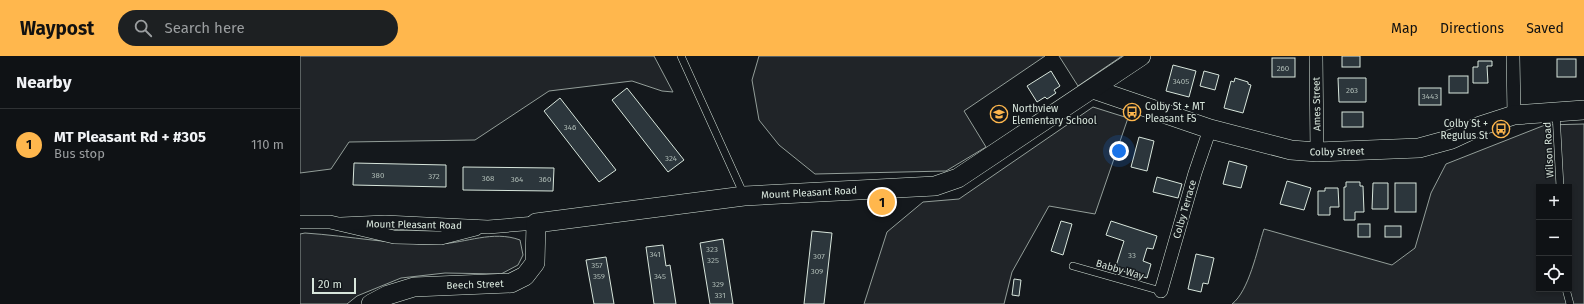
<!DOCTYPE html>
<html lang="en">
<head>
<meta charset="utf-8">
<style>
	body { margin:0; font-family:"Fira Sans",sans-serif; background:#1d2022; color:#f1f3f6 }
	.controls { position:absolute; right:12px; bottom:12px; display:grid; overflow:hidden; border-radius:0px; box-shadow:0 2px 6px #0003 }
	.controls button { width:36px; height:36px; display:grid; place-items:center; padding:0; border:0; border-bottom:1px solid #2f3234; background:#0f1215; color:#f1f3f6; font:20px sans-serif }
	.scale { position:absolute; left:12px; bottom:10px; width:44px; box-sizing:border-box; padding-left:4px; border:2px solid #d8e6dc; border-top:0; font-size:11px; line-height:14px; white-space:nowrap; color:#d8e6dc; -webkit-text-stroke:3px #14181c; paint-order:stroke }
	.you { position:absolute; left:819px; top:95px; width:14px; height:14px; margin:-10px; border:3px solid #fff; border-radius:50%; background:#1a73e8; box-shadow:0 0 0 6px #1a73e833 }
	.badge { display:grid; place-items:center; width:26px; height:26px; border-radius:50%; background:#ffb74d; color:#111; font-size:13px; font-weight:700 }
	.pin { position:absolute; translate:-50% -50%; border:2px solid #fff; box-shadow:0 1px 4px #0006 }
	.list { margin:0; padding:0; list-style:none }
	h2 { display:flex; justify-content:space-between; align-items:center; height:52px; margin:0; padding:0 16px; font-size:17px }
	h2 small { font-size:13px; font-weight:400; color:#9b9ea0 }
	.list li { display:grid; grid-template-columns:26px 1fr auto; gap:12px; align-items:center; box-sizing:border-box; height:72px; padding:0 16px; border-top:1px solid #2f3234 }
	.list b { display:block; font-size:15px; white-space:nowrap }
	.list p { margin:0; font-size:13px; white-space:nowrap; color:#9b9ea0 }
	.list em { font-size:13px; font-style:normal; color:#9b9ea0 }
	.icon { flex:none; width:22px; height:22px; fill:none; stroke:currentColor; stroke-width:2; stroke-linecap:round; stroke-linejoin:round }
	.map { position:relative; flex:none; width:1284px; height:248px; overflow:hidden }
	header { display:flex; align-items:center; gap:24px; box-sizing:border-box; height:56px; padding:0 20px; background:#ffb74d; color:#111 }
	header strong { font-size:19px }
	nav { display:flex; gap:22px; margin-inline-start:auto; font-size:14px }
	.search { width:280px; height:36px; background:#1d2022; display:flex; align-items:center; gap:10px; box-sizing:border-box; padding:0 14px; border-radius:22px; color:#9b9ea0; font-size:15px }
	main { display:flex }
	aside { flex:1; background:#0f1215 }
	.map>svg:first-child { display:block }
</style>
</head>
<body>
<header>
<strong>Waypost</strong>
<div class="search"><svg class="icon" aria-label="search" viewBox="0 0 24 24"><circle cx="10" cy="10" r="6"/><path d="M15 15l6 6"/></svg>Search here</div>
<nav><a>Map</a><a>Directions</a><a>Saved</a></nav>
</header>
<main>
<aside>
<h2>Nearby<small></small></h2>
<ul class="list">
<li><span class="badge">1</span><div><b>MT Pleasant Rd + #305</b><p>Bus stop</p></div><em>110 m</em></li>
</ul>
</aside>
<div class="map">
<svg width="1284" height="248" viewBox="0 0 1284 248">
	<rect width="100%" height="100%" fill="#14181c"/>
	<g fill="#202428" stroke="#939e99" fill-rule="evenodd">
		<path d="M0,0H354L373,36L362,35L332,25L249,35L175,84L49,86L31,113L0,117Z"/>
		<path d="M459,0H745L664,55L686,91L646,115L515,118L479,89L459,64L452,24Z"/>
		<path d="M759,0H822L778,30Z"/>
		<path d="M793,51L828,62L795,158L749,150L712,216L704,248H564L587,176L623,146L659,143Z"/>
		<path d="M1284,68V248H932C949,235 957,194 964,173L1092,209L1115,192L1131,137L1146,108L1245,69ZM1239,131H1269V233H1239Z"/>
		<path d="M5,177C50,180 94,189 139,188C166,187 193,174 220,184L223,199L218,209L201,218L145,217L101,222L57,240L47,248H0V178Z"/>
	</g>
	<g fill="#2c363c" stroke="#d8e6dc">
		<rect x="1042" y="0" width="18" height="11"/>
		<rect x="972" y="2" width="23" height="19"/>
		<rect x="1257" y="3" width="19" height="18"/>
		<path d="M1178,5H1192V10H1187L1188,27H1173V11H1178Z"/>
		<path d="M873,9L896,15L889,41L866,35Z"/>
		<path d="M751,15L760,30L754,34L756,37L747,43L745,41L737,46L727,30Z"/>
		<path d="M904,15L919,19L915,34L900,30Z"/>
		<rect x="1149" y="20" width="19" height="17"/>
		<path d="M935,22L948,26V28L951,29L943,57L924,52L931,25L934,26Z"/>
		<path d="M1038,22H1066V46H1039Z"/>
		<path d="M327,32L384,104L368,116L312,44Z"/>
		<rect x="1119" y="32" width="22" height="17"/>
		<path d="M260,42L316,114L299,126L244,55Z"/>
		<rect x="1042" y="56" width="21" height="15"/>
		<path d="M839,81L854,85L847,115L831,111Z"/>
		<path d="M929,105L947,110L941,132L923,128Z"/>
		<path d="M54,107L146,109V131L53,129Z"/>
		<path d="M163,111L254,112L253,135L163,134Z"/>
		<path d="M857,121L882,128L878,142L853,136Z"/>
		<path d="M987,125L1011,132L1004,154L980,148Z"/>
		<path d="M1046,126H1060V130H1063L1064,156H1055V164H1044V131H1046Z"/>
		<path d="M1073,127H1088V153H1072Z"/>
		<rect x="1095" y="127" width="21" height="29"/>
		<path d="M1025,132H1038L1039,151H1030V159H1018V135H1025Z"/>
		<path d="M761,165L772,168L763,199L751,195Z"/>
		<path d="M811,165L857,180L853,193L847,192L843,205L851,208L847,222L815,213L824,185L806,179Z"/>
		<rect x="1058" y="168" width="12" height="13"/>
		<rect x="1085" y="170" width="16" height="11"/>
		<path d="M512,175L532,177L524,248H504Z"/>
		<path d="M423,183L433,248H410L400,187Z"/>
		<path d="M363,189L366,210L370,209L376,248H354L346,191Z"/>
		<path d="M896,198L914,202L908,228L903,227L901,236L888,233Z"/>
		<path d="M306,201L314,248H294L286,204Z"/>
		<path d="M714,223L721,224L719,240L712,239Z"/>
	</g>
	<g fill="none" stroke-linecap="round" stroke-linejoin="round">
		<defs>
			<g id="lane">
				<path d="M381,0L444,139"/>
				<path d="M1256,57L1260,131"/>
				<path d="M773,210L861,235"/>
				<path d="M1266,233L1270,248"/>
			</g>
			<g id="street">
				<path d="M1016,0L1017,96"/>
				<path d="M1213,0L1214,59"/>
				<path d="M0,166H30L94,181L141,182L176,173"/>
				<path d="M41,168L85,166L188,171L236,167"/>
				<path d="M861,235L895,117L910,73"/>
			</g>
			<g id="secondary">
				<path d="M793,33L910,73L991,94L1017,96L1119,92L1152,83L1180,70L1214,59L1284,54"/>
				<path d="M71,248L88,239L114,231L211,227L225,220L235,207L236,167L444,140L635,130L658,122L841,0"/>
			</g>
		</defs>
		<use href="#lane" stroke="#d8e6dc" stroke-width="8"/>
		<use href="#street" stroke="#d8e6dc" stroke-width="14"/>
		<use href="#secondary" stroke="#d8e6dc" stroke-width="20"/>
		<use href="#lane" stroke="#14181c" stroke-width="7"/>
		<use href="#street" stroke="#14181c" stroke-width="13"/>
		<use href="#secondary" stroke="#14181c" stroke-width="19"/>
	</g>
	<defs>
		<symbol id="bus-ring" viewBox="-11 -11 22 22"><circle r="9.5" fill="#14181c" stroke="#ffb74d" stroke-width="1.5"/><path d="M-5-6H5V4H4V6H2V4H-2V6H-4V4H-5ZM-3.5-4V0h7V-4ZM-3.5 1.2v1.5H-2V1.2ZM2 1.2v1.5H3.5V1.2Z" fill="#ffb74d"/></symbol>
		<symbol id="school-ring" viewBox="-11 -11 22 22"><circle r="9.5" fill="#14181c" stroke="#ffb74d" stroke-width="1.5"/><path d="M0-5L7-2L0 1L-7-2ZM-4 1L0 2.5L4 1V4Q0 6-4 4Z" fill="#ffb74d"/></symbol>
	</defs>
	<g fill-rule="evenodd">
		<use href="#bus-ring" x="822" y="46" width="20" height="20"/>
		<use href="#school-ring" x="689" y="48" width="20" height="20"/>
		<use href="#bus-ring" x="1191" y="63" width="20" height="20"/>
	</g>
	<g text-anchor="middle" stroke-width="3" stroke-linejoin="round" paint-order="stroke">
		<g font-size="8" fill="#adbab4">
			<text x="983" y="15">260</text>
			<text x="881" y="28">3405</text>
			<text x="1052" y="37">263</text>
			<text x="1130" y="43">3443</text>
			<text x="270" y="74">346</text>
			<text x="371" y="105">324</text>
			<text x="78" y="122">380</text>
			<text x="134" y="123">372</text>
			<text x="188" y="125">368</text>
			<text x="217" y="126">364</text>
			<text x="245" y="126">360</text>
			<text x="412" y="196">323</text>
			<text x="355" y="201">341</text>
			<text x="832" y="202">33</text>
			<text x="519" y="203">307</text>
			<text x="413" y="207">325</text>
			<text x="297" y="212">357</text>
			<text x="517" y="218">309</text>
			<text x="299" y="223">359</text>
			<text x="360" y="223">345</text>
			<text x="418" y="231">329</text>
			<text x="420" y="242">331</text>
		</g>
		<g font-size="10" fill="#d8e6dc" stroke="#14181c">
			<text transform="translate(1016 48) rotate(-91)" y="4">Ames Street</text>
			<text transform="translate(1248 94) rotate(-93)" y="4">Wilson Road</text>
			<text transform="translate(1037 95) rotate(-1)" y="4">Colby Street</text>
			<text transform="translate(509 136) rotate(-3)" y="4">Mount Pleasant Road</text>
			<text transform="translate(884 153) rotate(-74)" y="4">Colby Terrace</text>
			<text transform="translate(114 168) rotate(1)" y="4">Mount Pleasant Road</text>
			<text transform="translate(820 213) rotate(16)" y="4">Babby Way</text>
			<text transform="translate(175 228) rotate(-2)" y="4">Beech Street</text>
		</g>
		<g font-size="10" fill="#d8e6dc" stroke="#14181c" text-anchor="start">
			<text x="845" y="54">Colby St + MT<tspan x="845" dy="12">Pleasant FS</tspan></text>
			<text x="712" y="56">Northview<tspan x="712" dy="12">Elementary School</tspan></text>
			<text x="1188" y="71" text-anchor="end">Colby St +<tspan x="1188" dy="12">Regulus St</tspan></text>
		</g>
	</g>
</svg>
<div class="controls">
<button>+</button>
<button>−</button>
<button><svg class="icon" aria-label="locate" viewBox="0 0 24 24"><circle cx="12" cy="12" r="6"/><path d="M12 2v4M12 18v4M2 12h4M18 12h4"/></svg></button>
</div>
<div class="scale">20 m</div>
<div class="you"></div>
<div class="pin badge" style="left:582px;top:146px">1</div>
</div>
</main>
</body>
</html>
